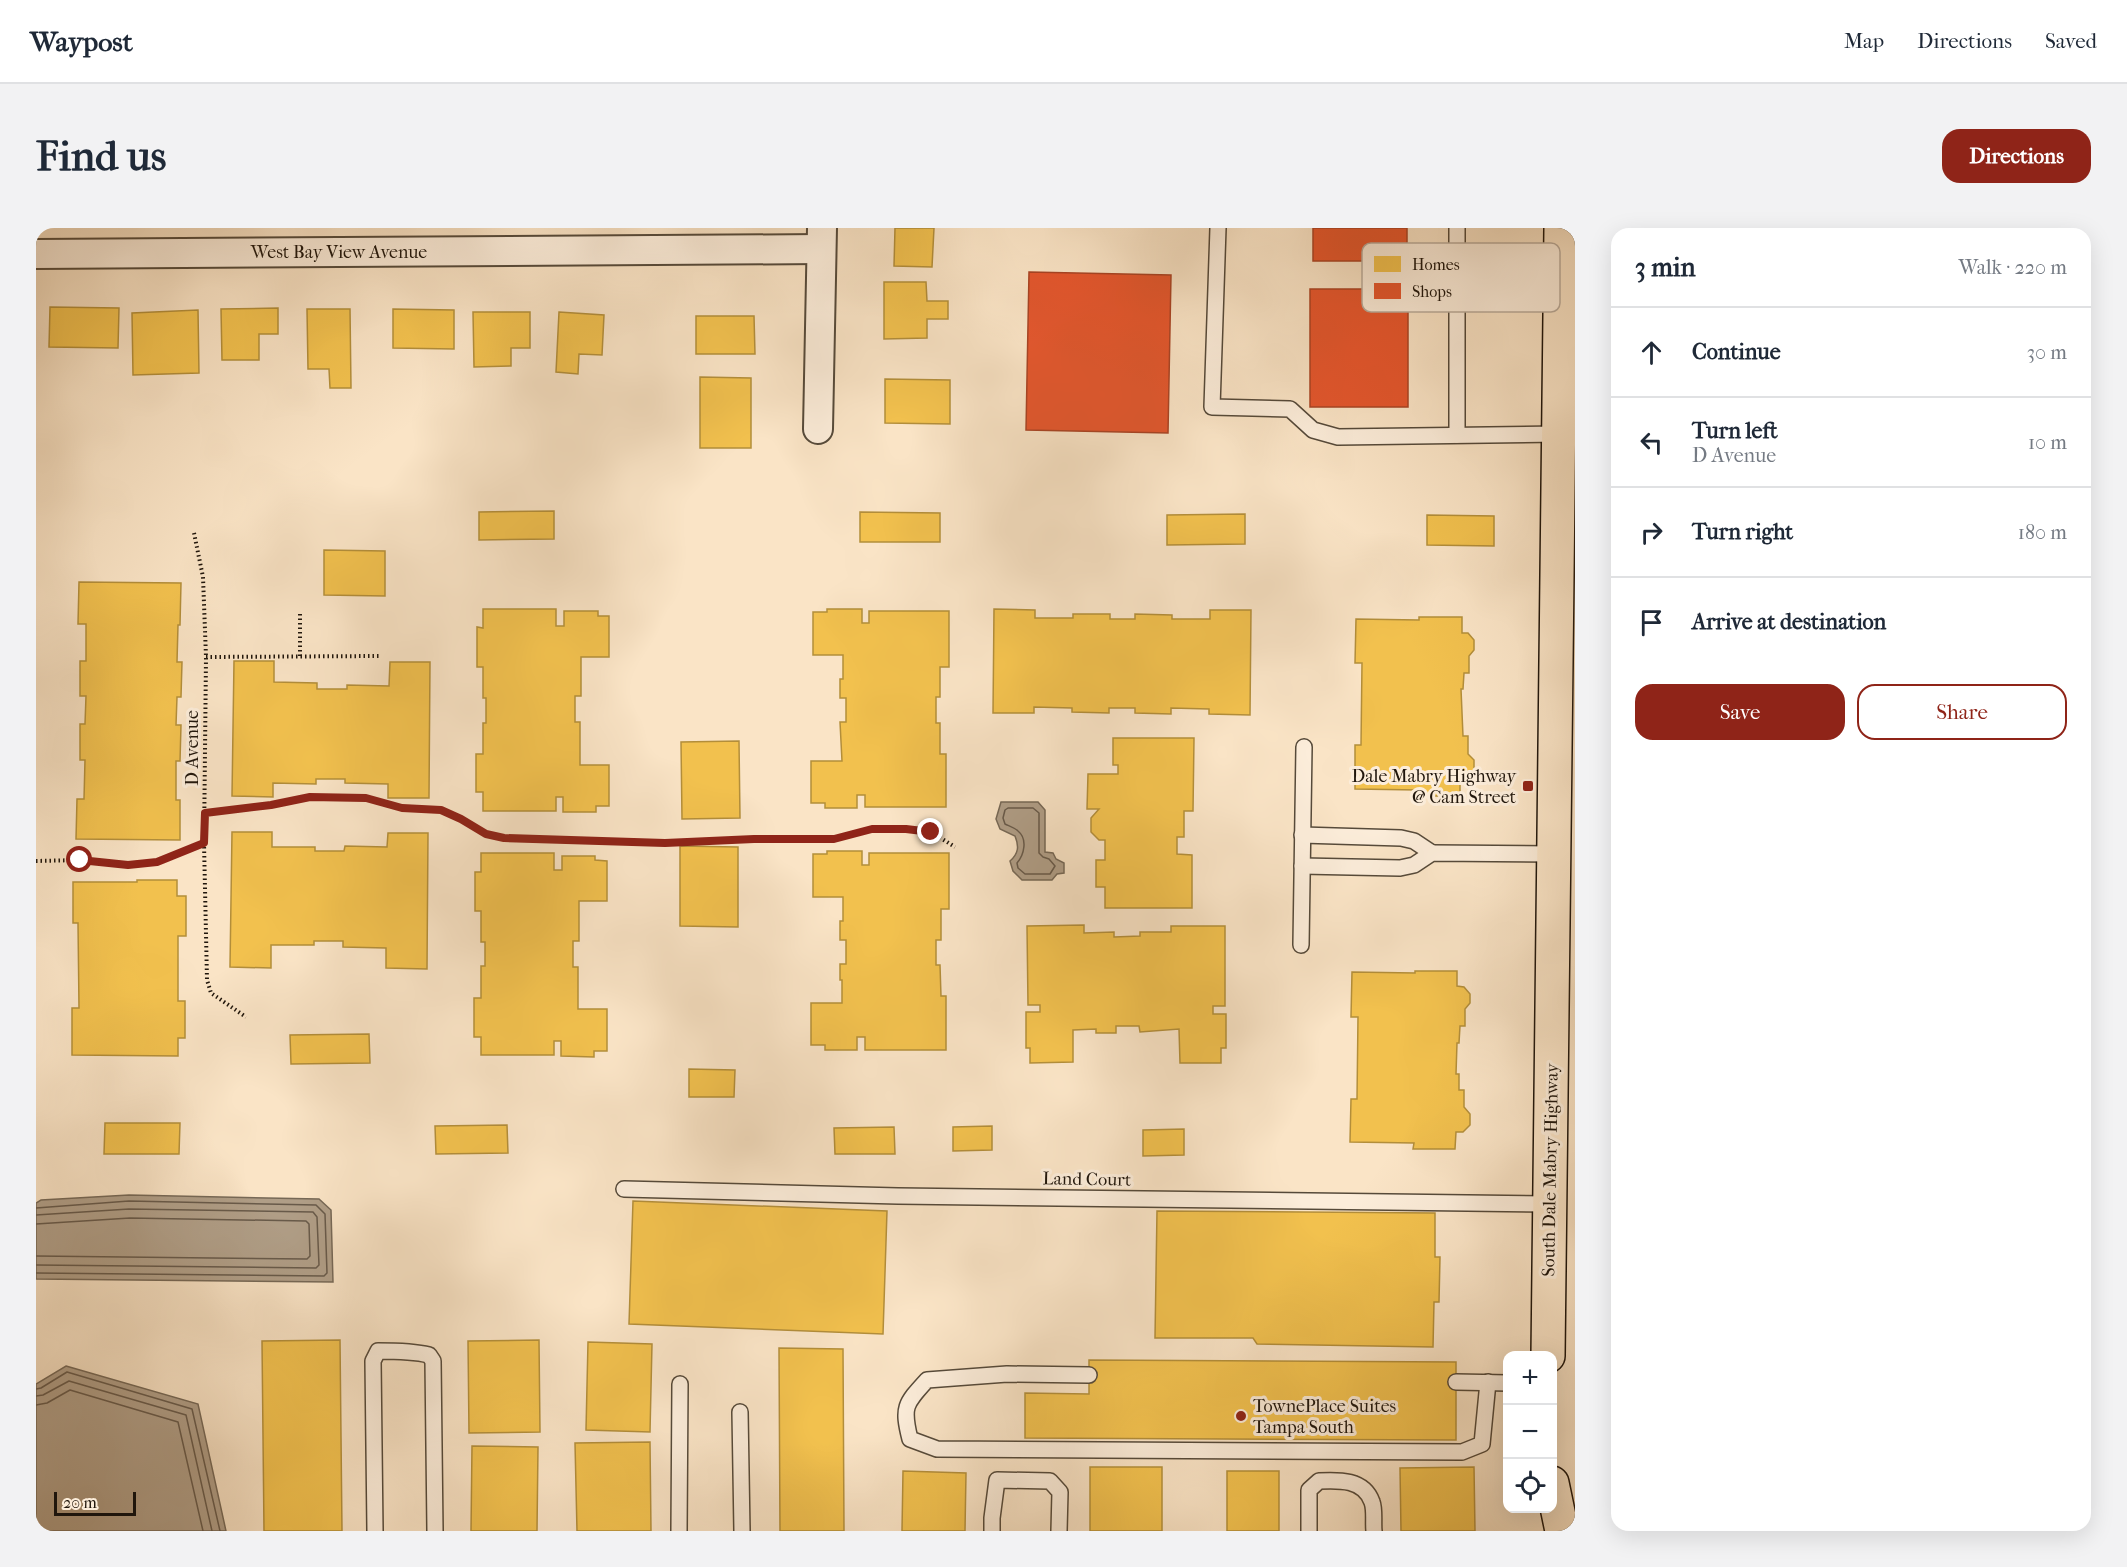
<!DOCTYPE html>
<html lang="en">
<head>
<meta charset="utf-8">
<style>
	body { margin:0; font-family:"IM FELL French Canon",serif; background:#f2f2f3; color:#1f2937 }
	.controls { position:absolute; right:18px; bottom:18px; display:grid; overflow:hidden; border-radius:12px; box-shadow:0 6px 24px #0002 }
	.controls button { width:54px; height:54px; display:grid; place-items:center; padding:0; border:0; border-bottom:2px solid #e0e1e3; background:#fff; color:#1f2937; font:30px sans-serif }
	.scale { position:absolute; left:18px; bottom:15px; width:82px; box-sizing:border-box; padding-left:6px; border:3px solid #20160c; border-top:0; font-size:16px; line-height:21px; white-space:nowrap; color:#20160c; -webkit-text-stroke:4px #fcedda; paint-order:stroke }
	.stop { position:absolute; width:18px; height:18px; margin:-14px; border:4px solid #8f2418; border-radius:50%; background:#fff }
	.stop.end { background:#8f2418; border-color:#fff; box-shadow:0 2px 6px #0008 }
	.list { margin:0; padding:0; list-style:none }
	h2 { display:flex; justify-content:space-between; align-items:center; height:78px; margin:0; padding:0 24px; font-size:26px }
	h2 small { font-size:20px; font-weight:400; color:#747a83 }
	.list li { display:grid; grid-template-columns:39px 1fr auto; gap:18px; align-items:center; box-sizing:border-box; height:90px; padding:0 24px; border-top:2px solid #e0e1e3 }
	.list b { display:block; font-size:22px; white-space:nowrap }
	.list p { margin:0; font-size:20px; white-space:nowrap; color:#747a83 }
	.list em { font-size:20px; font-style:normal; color:#747a83 }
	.actions { display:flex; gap:12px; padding:18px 24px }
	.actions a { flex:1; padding:14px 0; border:2px solid #8f2418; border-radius:18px; text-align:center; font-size:21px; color:#8f2418 }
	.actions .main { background:#8f2418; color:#fff }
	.icon { flex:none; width:33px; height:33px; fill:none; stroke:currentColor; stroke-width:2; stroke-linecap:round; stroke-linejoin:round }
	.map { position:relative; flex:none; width:1539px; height:1303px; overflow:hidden; border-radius:18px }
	header { display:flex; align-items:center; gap:36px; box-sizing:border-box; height:84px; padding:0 30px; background:#fff; border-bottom:2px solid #e0e1e3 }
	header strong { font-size:28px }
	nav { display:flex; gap:33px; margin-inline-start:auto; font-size:21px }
	.intro { display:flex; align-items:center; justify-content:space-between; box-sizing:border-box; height:144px; padding:0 36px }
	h1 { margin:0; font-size:42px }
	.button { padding:15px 27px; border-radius:18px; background:#8f2418; color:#fff; font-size:21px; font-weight:700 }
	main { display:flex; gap:36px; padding:0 36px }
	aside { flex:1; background:#fff; border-radius:18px; box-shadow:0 6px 24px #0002 }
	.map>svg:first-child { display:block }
</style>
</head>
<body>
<header>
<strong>Waypost</strong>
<nav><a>Map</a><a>Directions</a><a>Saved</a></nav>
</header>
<div class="intro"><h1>Find us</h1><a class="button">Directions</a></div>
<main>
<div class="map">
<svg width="1539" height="1303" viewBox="0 0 1539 1303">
	<rect width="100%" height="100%" fill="#fae4c6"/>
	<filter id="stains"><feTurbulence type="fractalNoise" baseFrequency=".00333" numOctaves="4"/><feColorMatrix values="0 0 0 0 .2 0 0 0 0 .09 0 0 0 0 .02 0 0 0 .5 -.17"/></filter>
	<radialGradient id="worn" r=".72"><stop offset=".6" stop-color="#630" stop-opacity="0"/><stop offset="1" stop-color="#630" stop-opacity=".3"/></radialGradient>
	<g fill="#b09e87" stroke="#766856" stroke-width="1.5">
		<path d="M965,574H1002L1009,582V624L1017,625L1020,631L1028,635V645L1021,646L1016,652H986L977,643L974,633C983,625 983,618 979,608L964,601L960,591Z"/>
		<path d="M93,967L283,971L295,982L297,1054L0,1051V975L5,972Z"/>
		<path d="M30,1138L162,1176L190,1303H0V1156Z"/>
	</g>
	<g fill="#f2c14e" stroke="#b38e3a" stroke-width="1.5">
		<path d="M859,0H898L896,39L858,38Z"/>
		<path d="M848,54H890L891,73H912V91H891V110L848,111Z"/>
		<path d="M14,79L83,80L82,120L13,119Z"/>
		<path d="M242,80V106H223V132H186L185,81Z"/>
		<path d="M271,81H314L315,160H294L293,141H272Z"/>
		<path d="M357,81L418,82V121L357,120Z"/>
		<path d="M162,82L163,145L97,147L96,85Z"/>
		<path d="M437,84H494V120H475V138L438,139Z"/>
		<path d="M523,84L568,87L566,127L543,126L542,146L520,144Z"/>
		<path d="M660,88H718L719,126H660Z"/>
		<path d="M664,149L715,150V220H664Z"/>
		<path d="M849,151L914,152V196L849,195Z"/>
		<path d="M518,283V311L443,312V284Z"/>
		<path d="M824,284L904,285V314H824Z"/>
		<path d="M1209,286V316L1131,317V287Z"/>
		<path d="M1391,287L1458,288V318L1391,317Z"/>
		<path d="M288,322L349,323V368L288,367Z"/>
		<path d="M43,354L145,355L144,397H142L141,434H146L145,469H141L140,497H145L144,533H140V572H144V612L40,611L41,571H48L49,532H44V496H49L50,468H44V433H50V396H42Z"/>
		<path d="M447,381H520V398H528V383H562V388H573V429H545V468H539V494H544V537H573V578H560V584H527V569H520V583H447V564H440V526H447V495H450V470H447V439H441V399L447,400Z"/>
		<path d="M791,381H826V395H833V383H913V439H904V469H900V495H904V526H910V579H829V567H821V580H789V575H775V533H806L804,494H810V470H804V451H807V427H777V384H791Z"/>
		<path d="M958,381L999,382V390H1037V386H1074V391H1099V386L1136,387V391H1174V382H1215L1214,487L1173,486V481L1135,480V486L1099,485V480H1073V485L1036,484V480L998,479V485H957Z"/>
		<path d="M1383,389H1426V405H1432L1438,412V422L1433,428V445H1428L1427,461H1425L1427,508H1432V526L1438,532V543L1431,551H1424V568H1382V562L1319,561V517H1325L1326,435H1319L1320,391L1383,392Z"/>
		<path d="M198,433H238V454L281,455V461H311V457L353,458L354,434H394L393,570H352V556L309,555V551H280V556L237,555V569L196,568Z"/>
		<path d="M1077,510H1158L1157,583H1148V609H1141V626L1156,627V680H1069V659H1060V632H1069V612H1063L1055,604V590L1063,581H1051L1052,546H1082V537H1077Z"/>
		<path d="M703,513L704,590L646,591L645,514Z"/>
		<path d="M196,604H236V619H279V623H308L309,618L351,619L352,605H392L391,741L350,740V720L307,719V713H278V717H235V740L194,739Z"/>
		<path d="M644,618L702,619V699L644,698Z"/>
		<path d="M791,623H826V637H833V625H913V681H905V712H900V737H904L905,768H910V822H829V809H821V822H789V817H775V775H806V752H804V736H810V712H804V693H807V669H777V626H791Z"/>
		<path d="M445,625H518V642H526V628H559V632L571,633V673H543V713H537V739H542V781H571V823H558V829L525,828V813H518V827H445V809H438V770H445V738H449V714H445V683H439V644H445Z"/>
		<path d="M101,652H141V668H150V708H142V773H149V810H142V828L36,827V780H43L42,695H37V654H101Z"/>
		<path d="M1048,697V705L1078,704V709L1104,708V704H1135V698H1189V778H1177V786H1190V820H1185V835H1144L1143,801L1104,804L1103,798H1080V805H1060V801L1037,802V834L994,835V820H990V784H1004V777H992L991,698Z"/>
		<path d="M1379,743H1421V758L1428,759L1434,766V775L1429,781V798H1424L1423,815H1421L1420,846H1423V862H1428V879L1434,886V897L1427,904H1420L1419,921H1377L1378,915L1314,914L1315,871H1321L1322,789H1315L1316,744L1379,745Z"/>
		<path d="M333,806L334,835L255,836L254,807Z"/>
		<path d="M653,841L699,842L698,869H653Z"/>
		<path d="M69,895H144L143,926H68Z"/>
		<path d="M471,897L472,925L400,926L399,898Z"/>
		<path d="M956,898V922L917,923V899Z"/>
		<path d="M858,899L859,926H799L798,900Z"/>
		<path d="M1148,901V927L1107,928V902Z"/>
		<path d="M597,973L851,983L847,1106L593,1096Z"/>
		<path d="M1121,983L1399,985V1029H1404L1403,1074H1398L1397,1119L1221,1116L1217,1110H1119Z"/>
		<path d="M304,1112L306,1303H228L226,1113Z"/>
		<path d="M503,1112L504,1204L433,1205L432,1113Z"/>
		<path d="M552,1114L616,1116L614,1204L550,1202Z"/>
		<path d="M743,1120L807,1121L808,1303H744Z"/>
		<path d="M1053,1132L1420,1134V1212L989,1210V1165L1053,1166Z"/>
		<path d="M614,1214L615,1303H541L539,1215Z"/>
		<path d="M436,1218L502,1219L501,1303H435Z"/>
		<rect x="1054" y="1239" width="72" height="64"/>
		<path d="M1438,1239L1439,1303H1365L1364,1240Z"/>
		<path d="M867,1243L930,1245L929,1303H866Z"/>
		<rect x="1191" y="1243" width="52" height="60"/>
	</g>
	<g fill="#e4572e" stroke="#a94424" stroke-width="1.5">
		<rect x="1277" y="0" width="94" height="33"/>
		<path d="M993,44L1135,47L1132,205L990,202Z"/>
		<rect x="1274" y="61" width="98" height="118"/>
	</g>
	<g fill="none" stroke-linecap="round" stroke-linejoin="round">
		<g stroke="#685a4a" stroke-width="1.5">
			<path d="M972,580H997L1003,585V625L1007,629L1013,631L1019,638L1014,646H989L982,640L981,635C988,627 992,611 982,603C979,600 973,598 969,596L967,590L969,582Z"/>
			<path d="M0,980L93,973L280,977L289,986L291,1045L288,1048L0,1045"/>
			<path d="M0,987L93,981L277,984L281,989L283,1037L280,1040L0,1037"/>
			<path d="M0,996L94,990L270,993L273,996L274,1028L271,1031L0,1028"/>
			<path d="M0,1161L5,1160L31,1144L156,1181L184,1303"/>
			<path d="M0,1168L7,1167L33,1153L150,1187L176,1303"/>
			<path d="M0,1177L11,1175L34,1162L142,1194L167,1303"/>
		</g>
		<defs>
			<g id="service">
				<path d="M1182,0L1176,179L1254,181L1277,202L1302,209L1523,206"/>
				<path d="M1421,207V0"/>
				<path d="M1266,607L1365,610L1378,613L1396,625"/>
				<path d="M1266,638L1364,640L1378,637L1396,625L1518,626"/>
				<path d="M1265,717L1268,519"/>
				<path d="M588,961L862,968L1514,976"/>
				<path d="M1053,1147L971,1146L891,1152C869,1176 866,1179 874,1211L901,1221L1426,1224L1446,1216L1452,1154"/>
				<path d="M1420,1154L1472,1155"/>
				<path d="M704,1184L706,1303"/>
				<path d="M339,1303L337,1133L342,1123C359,1123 377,1123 393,1127L397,1133L399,1303"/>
				<path d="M643,1303L644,1156"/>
				<path d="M956,1303V1290L961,1252L1014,1253L1024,1264L1023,1303"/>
				<path d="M1273,1303V1262L1283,1253C1303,1252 1328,1251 1336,1274C1339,1282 1337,1294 1338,1303"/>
			</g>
			<g id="minor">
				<path d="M0,26L785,21"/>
				<path d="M782,201L786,0"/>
			</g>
			<g id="primary">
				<path d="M1512,1128L1525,0"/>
				<path d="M1516,1255L1526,1303"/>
			</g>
		</defs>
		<use href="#service" stroke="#564a3a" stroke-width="18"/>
		<use href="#minor" stroke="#564a3a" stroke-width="32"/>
		<use href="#primary" stroke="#20160c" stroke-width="36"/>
		<g stroke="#20160c" stroke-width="4" stroke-dasharray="1.5 3" stroke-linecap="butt">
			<path d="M158,305L167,349L170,429L168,615L171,752L175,765L210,789"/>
			<path d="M264,386V428"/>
			<path d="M170,429L344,428"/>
			<path d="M169,585L235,577L274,569L330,570L366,580L405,582L425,591L450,606L468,610L629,615L718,611H798L836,601H870L895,604L919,619"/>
			<path d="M0,633L44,632L92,637L121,634L168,615"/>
		</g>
		<use href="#service" stroke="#fcedda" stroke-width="15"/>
		<use href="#minor" stroke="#fcedda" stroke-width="28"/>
		<use href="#primary" stroke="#fae4c6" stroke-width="33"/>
	</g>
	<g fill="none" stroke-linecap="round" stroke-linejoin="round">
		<path stroke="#8f2418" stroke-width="8" d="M44,632L92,637L121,634L168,615L169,585L235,577L274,569L330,570L366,580L405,582L425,591L450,606L468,610L629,615L718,611H798L836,601H870L895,604"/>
	</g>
	<g fill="#8f2418" stroke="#fcedda" stroke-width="2">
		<rect x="1486" y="552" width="12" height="12" rx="3"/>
		<circle cx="1205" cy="1188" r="6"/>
	</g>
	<g text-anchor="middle" stroke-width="6" stroke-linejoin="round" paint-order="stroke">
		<g font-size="18" fill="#20160c" stroke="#fcedda">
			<text x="303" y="30">West Bay View Avenue</text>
			<text transform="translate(156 520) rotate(-90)" y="6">D Avenue</text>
			<text transform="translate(1514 942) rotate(-89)" y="6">South Dale Mabry Highway</text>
			<text transform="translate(1051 951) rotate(1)" y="6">Land Court</text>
		</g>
		<g font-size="18" fill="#20160c" stroke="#fcedda" text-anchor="end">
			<text x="1480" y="554">Dale Mabry Highway<tspan x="1480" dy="21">@ Cam Street</tspan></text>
			<text x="1217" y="1184" text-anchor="start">TownePlace Suites<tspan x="1217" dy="21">Tampa South</tspan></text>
		</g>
	</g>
	<rect x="1326" y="15" width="198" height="69" rx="9" fill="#fcedda" stroke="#baac9c" stroke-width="1.5"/>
	<rect x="1338" y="28" width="27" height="16" fill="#f2c14e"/>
	<rect x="1338" y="55" width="27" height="16" fill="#e4572e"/>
	<g font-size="16" fill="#20160c">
		<text x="1376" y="42">Homes</text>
		<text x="1376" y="69">Shops</text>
	</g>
	<rect width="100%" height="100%" filter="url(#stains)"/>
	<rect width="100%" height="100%" fill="url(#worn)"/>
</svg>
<div class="controls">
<button>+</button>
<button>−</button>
<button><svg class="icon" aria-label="locate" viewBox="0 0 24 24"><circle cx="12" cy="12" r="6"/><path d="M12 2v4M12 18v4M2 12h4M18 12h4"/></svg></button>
</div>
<div class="scale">20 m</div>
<div class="stop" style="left:44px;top:632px"></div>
<div class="stop end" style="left:895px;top:604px"></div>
</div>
<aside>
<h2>3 min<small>Walk · 220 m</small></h2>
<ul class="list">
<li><svg class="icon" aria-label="ahead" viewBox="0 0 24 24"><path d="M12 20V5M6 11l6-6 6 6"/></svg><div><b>Continue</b></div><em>30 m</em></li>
<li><svg class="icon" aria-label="left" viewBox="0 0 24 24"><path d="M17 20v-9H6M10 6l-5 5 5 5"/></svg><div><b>Turn left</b><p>D Avenue</p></div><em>10 m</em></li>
<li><svg class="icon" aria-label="right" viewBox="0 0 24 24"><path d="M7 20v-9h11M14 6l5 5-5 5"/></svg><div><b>Turn right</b></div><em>180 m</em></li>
<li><svg class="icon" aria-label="arrive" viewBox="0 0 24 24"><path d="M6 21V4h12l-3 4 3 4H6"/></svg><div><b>Arrive at destination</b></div></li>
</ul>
<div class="actions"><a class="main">Save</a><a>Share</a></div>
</aside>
</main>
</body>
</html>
